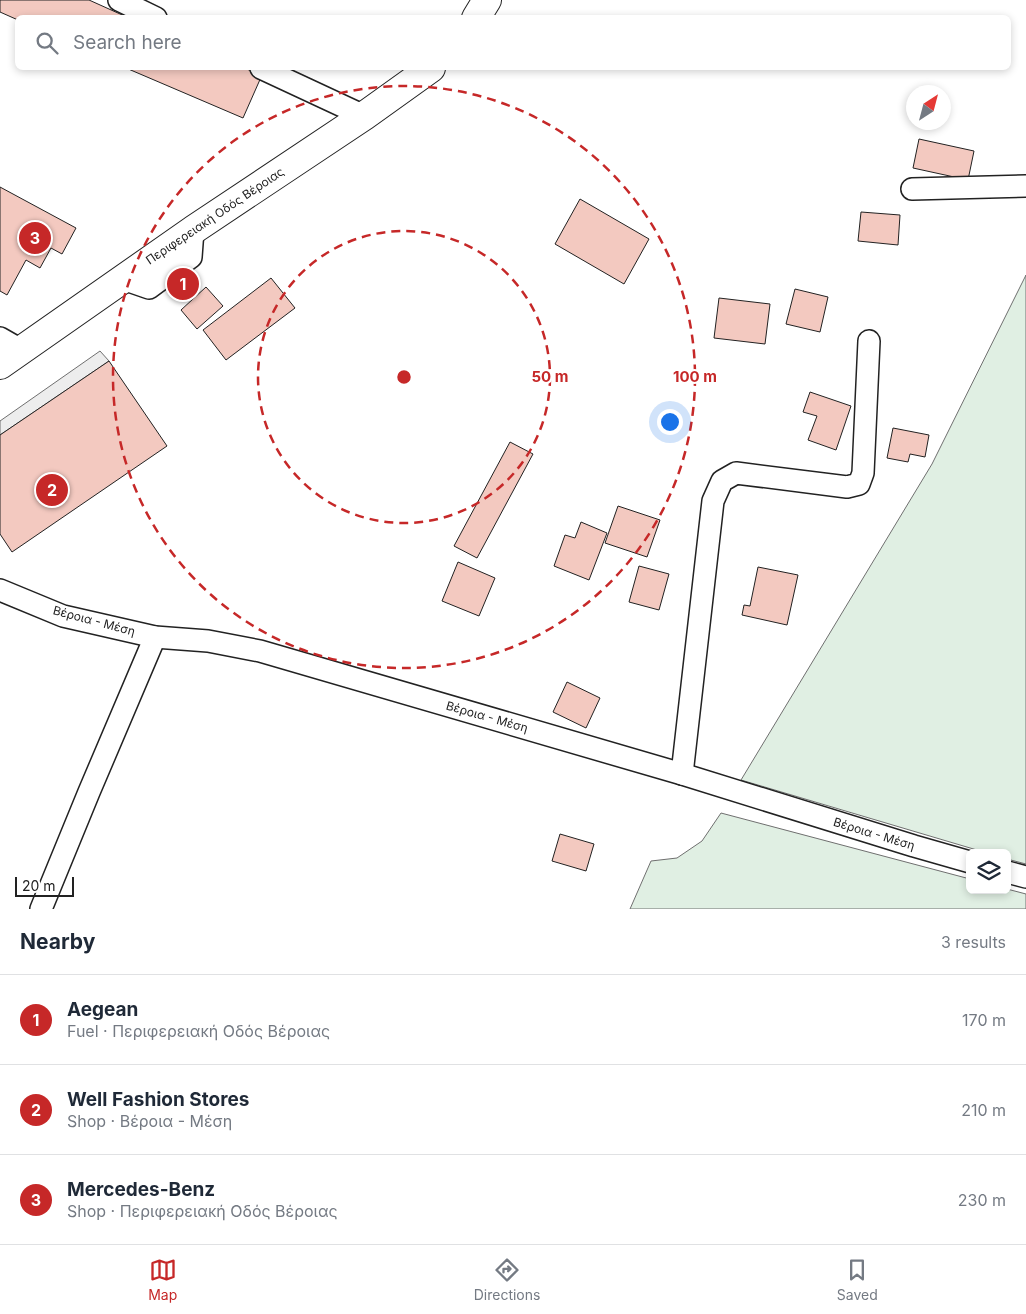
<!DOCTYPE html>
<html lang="en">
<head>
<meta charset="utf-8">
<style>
	body { margin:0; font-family:Inter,sans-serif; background:#f2f2f3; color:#1f2937 }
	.controls { position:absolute; right:15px; bottom:15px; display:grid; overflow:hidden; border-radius:8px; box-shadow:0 2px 8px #0003 }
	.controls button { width:45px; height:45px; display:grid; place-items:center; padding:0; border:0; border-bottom:1px solid #e0e1e3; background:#fff; color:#1f2937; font:25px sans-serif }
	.compass { position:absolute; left:906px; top:85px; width:45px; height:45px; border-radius:50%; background:#fff; box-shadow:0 2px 8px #0003; rotate:36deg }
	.scale { position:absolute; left:15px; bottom:12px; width:59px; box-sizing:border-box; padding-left:5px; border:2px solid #222; border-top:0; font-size:14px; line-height:18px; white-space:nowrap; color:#222; -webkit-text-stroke:4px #fff; paint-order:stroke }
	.you { position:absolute; left:669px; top:421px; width:18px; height:18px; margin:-12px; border:4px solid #fff; border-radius:50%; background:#1a73e8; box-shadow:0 0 0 8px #1a73e833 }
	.badge { display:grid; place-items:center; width:32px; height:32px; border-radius:50%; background:#c62828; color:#fff; font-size:16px; font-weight:700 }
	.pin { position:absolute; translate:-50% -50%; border:2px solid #fff; box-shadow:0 1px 5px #0006 }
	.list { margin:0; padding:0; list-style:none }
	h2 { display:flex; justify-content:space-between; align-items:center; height:65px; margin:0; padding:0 20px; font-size:21px }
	h2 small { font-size:16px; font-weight:400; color:#747a83 }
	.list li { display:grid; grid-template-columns:32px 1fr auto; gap:15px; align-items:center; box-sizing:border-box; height:90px; padding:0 20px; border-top:1px solid #e0e1e3 }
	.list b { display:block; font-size:19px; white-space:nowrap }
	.list p { margin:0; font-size:16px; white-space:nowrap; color:#747a83 }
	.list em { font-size:16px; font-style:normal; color:#747a83 }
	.icon { flex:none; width:28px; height:28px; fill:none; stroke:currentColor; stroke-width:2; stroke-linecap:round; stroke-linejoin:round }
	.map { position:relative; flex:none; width:1026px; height:909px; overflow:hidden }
	.search { position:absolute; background:#fff; box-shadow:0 2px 8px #0003; left:15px; right:15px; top:15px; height:55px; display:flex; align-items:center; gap:12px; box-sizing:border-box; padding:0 18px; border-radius:8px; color:#747a83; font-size:19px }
	.sheet { height:335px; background:#fff }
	nav { display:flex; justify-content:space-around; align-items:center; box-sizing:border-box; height:70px; border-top:1px solid #e0e1e3; background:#fff; font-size:14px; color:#747a83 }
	nav a { display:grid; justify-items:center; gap:2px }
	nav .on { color:#c62828 }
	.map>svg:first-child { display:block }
</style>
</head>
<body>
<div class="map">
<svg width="1026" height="909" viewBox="0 0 1026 909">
	<rect width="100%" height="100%" fill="#fff"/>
	<g fill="#e0efe3" stroke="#6f6f6f">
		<path d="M1026,275V864L1007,859V853H987L741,780L932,464Z"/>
		<path d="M721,813L970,879V890H1007V889L1026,894V909H630L651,861L677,858L702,841Z"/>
	</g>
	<path fill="#ededed" stroke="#6f6f6f" d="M100,351L109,361L0,435V421Z"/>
	<g fill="#f3c9c0" stroke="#222">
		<path d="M0,0H89L129,18H18V20L0,12Z"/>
		<path d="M126,68H244L262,75L243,118Z"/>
		<path d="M919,139L974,151L968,180L913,168Z"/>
		<path d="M0,187L76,228L62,254L51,248L40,268L26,260L7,295L0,291Z"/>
		<path d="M580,199L649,239L624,284L555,244Z"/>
		<path d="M861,212L900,215L898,245L858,241Z"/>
		<path d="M271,278L295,308L226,360L203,330Z"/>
		<path d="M206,287L223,306L197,329L181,310Z"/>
		<path d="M795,289L828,297L820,332L786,324Z"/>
		<path d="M719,298L770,304L765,344L714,338Z"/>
		<path d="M109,361L167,446L12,552L0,534V435Z"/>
		<path d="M810,392L851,406L836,450L808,440L817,416L803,412Z"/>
		<path d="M893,428L929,435L925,457L910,454L908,462L887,458Z"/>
		<path d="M510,442L533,454L477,558L454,546Z"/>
		<path d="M618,506L660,520L647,557L605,543Z"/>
		<path d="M581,522L607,533L589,580L554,566L565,535L575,538Z"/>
		<path d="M458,562L495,578L479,616L442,601Z"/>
		<path d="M639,566L669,574L659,610L629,602Z"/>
		<path d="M758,567L798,575L787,625L742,615L744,605L750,606Z"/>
		<path d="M567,682L600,698L586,728L553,712Z"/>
		<path d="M560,834L594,844L586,871L552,861Z"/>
	</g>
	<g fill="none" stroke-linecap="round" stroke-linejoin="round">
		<defs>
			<g id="minor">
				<path d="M119,0L156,18"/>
				<path d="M261,68L364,116"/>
				<path d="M912,189L1026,186"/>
				<path d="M123,279L149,288L191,257L193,230"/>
				<path d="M0,338L21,350"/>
				<path d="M0,590L63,616L155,637L208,641L260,651L682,774L914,846L970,862"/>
				<path d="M682,774L713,501L722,481L736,473L847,487L859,484L863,473L869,341"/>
				<path d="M1007,872L1026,877"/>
				<path d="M41,909L89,792L155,637"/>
			</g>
			<g id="major">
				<path d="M476,18L487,0"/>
				<path d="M0,365L193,230L364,116L431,68"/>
			</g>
		</defs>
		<use href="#minor" stroke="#222" stroke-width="24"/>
		<use href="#major" stroke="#222" stroke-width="30"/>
		<use href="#minor" stroke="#fff" stroke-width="21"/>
		<use href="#major" stroke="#fff" stroke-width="28"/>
	</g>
	<g fill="none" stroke="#c62828" stroke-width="2.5" stroke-dasharray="9 6">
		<circle cx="404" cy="377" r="146"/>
		<circle cx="404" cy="377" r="291"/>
	</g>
	<g text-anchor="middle" stroke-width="4" stroke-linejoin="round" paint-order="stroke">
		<g font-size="12" fill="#222" stroke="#fff">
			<text transform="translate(215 216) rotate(-34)" y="4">Περιφερειακή Οδός Βέροιας</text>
			<text transform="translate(94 621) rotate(15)" y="4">Βέροια - Μέση</text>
			<text transform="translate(487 717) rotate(16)" y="4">Βέροια - Μέση</text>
			<text transform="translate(874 834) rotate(17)" y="4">Βέροια - Μέση</text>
		</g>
	</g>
	<circle cx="404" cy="377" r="8" fill="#c62828" stroke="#fff" stroke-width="2.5"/>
	<g font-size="15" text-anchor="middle" font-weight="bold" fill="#c62828" stroke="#fff" stroke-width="4" stroke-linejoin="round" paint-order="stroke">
		<text x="550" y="382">50 m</text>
		<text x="695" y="382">100 m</text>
	</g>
</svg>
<div class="controls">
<button><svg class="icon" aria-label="layers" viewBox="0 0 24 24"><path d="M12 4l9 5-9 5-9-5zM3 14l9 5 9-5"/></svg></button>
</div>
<svg class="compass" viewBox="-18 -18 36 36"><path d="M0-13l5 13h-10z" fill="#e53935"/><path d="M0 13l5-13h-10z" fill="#747a83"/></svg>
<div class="scale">20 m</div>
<div class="you"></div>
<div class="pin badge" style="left:183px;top:284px">1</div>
<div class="pin badge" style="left:52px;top:490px">2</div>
<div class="pin badge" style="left:35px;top:238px">3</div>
<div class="search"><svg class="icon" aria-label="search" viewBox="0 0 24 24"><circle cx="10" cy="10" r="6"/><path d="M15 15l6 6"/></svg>Search here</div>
</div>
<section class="sheet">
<h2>Nearby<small>3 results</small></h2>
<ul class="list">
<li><span class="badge">1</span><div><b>Aegean</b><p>Fuel · Περιφερειακή Οδός Βέροιας</p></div><em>170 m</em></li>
<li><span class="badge">2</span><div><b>Well Fashion Stores</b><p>Shop · Βέροια - Μέση</p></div><em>210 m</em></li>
<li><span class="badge">3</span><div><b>Mercedes-Benz</b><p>Shop · Περιφερειακή Οδός Βέροιας</p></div><em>230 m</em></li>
</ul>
</section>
<nav>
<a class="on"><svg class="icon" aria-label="map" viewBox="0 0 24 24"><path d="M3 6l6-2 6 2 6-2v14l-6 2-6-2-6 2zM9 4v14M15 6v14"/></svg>Map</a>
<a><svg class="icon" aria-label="directions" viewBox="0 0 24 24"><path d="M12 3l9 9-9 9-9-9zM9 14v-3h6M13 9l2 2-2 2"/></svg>Directions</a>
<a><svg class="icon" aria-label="saved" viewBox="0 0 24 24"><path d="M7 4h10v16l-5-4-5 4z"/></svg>Saved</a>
</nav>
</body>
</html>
